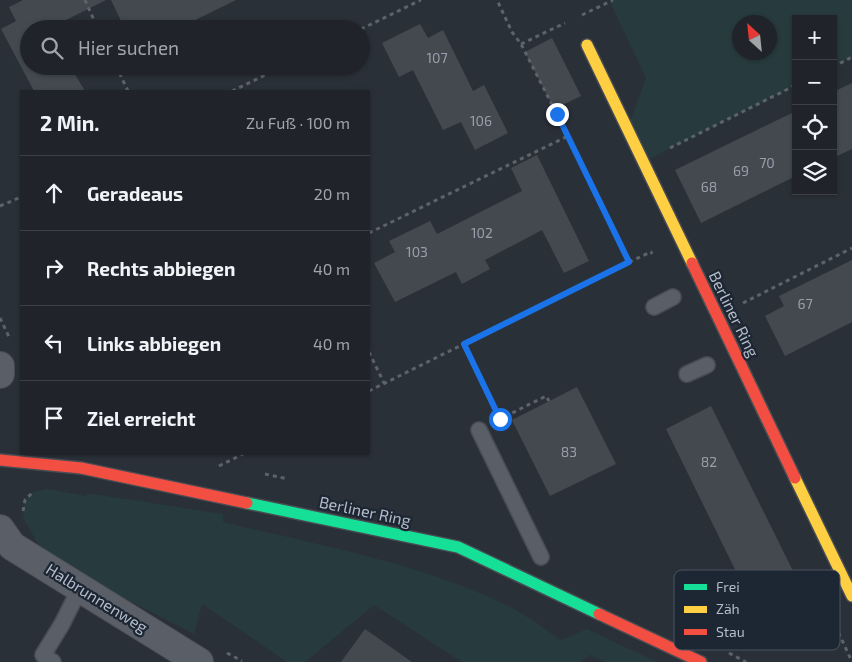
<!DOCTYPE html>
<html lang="de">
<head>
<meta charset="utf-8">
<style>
	body { margin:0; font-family:"Exo 2",sans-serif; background:#2d3036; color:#f1f3f6 }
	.controls { position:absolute; right:15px; top:15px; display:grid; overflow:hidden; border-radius:0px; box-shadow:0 1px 4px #0004 }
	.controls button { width:45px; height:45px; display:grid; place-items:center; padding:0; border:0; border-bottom:1px solid #3d4147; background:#20242a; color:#f1f3f6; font:25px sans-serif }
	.compass { position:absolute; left:732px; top:15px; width:45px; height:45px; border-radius:50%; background:#20242a; box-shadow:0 1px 4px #0004; rotate:333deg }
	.stop { position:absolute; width:15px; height:15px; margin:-11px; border:4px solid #1a73e8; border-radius:50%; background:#fff }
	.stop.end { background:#1a73e8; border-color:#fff; box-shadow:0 1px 5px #0008 }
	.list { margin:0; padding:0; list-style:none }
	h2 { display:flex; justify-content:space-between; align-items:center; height:65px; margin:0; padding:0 20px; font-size:21px }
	h2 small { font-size:16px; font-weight:400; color:#a2a4a8 }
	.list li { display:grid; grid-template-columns:32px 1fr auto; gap:15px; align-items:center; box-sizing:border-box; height:75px; padding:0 20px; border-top:1px solid #3d4147 }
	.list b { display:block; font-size:19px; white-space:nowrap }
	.list em { font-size:16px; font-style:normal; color:#a2a4a8 }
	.icon { flex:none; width:28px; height:28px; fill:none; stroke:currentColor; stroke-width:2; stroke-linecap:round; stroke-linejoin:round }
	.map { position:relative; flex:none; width:852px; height:662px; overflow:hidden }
	.search { position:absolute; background:#20242a; box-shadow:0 1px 4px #0004; left:20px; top:20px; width:350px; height:55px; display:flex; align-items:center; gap:12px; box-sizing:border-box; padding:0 18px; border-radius:28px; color:#a2a4a8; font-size:19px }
	.panel { position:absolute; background:#20242a; box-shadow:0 1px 4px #0004; left:20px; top:90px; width:350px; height:365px; border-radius:0px }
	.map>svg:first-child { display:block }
</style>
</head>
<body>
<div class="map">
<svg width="852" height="662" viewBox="0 0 852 662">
	<rect width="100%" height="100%" fill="#2a3038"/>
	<g fill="#273a3e" fill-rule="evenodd">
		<path d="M613,0H852V57L833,67V19H796V85L643,162L627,130L646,78L610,2ZM740,22H770V52H740Z"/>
		<path d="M47,489L86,496L87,493L223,514V522C317,545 416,562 504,604C524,613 543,628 561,640L587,629L657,662H605L590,655L580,662H462L374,605L305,662H287L202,604L194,634L104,588L57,560L38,544L23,517L25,500L33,492Z"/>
	</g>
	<g fill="#444950">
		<path d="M23,0H106L48,29H29V66H70L85,91H34L1,29L16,21L9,7Z"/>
		<path d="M111,0H236L177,29H125Z"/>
		<path d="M420,24L428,38L443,30L473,91L484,85L508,133L475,150L461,122L443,130L413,70L399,77L382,43Z"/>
		<path d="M552,38L581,96L554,109L525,52Z"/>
		<path d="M852,83V149L833,158V92Z"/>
		<path d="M796,111V176L701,223L675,170Z"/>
		<path d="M537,155L589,261L564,273L542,230L485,260L490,269L462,284L456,272L395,302L374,263L395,252L389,241L430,221L437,234L522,191L511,168Z"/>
		<path d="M852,260V322L785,356L765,316L784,306L779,296Z"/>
		<path d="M577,387L616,464L550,496L512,420Z"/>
		<path d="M711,406L798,581L752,604L666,429Z"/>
		<path d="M365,629L412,662H341Z"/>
	</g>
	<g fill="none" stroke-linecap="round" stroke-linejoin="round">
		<defs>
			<g id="lane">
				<path d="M654,307L673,297"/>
				<path d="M687,374L707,365"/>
				<path d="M479,430L541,557"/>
				<path d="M53,662L43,655L62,624L80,588"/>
			</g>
			<g id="street">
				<path d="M0,366V374"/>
				<path d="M0,529L12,546L199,662"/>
			</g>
			<path id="fast" d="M247,503L458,547L599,614"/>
			<g id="slow">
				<path d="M587,45L692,263"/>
				<path d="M795,478L852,596"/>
			</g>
			<g id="jam">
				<path d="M692,263L795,478"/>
				<path d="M0,460L81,468L247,503"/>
				<path d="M599,614L701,662"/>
			</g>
		</defs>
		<use href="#lane" stroke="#484c53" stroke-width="18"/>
		<use href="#street" stroke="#484c53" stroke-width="30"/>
		<use href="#fast" stroke="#484c53" stroke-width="14"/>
		<use href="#slow" stroke="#484c53" stroke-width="14"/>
		<use href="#jam" stroke="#484c53" stroke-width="14"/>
		<g stroke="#5d636a" stroke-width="3" stroke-dasharray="4 4" stroke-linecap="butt">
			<path d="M85,0L98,29"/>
			<path d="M582,15L613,0"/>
			<path d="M361,29L421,0"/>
			<path d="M521,44L565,23"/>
			<path d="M116,66L128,91"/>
			<path d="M833,67L852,57"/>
			<path d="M232,91L284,66"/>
			<path d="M670,148L796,85"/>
			<path d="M0,206L21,197"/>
			<path d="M369,233L568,136L521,44L512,32L497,0"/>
			<path d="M629,262L651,252L652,254"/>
			<path d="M743,303L852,248"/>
			<path d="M0,318L10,339"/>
			<path d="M464,344L498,414"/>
			<path d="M369,352L384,383"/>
			<path d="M369,391L629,262L568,136"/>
			<path d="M498,420L546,396L549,401"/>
			<path d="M219,466L243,454"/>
			<path d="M265,474L288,479"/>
			<path d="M23,511L25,500L32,493"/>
			<path d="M832,618L852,662"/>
			<path d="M227,653L242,661"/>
			<path d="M729,653L746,662"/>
		</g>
		<use href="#lane" stroke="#5a5e66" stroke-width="15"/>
		<use href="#street" stroke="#5a5e66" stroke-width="28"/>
		<use href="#fast" stroke="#16e098" stroke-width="11"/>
		<use href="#slow" stroke="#ffcf43" stroke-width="11"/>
		<use href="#jam" stroke="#f24e42" stroke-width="11"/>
	</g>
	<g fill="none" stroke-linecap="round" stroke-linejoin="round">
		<path stroke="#1a73e8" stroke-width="6" d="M500,419L464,344L629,262L557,114"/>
	</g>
	<g text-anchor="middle" stroke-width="4.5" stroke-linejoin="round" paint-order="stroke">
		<g font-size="14" fill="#989fab">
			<text x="437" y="63">107</text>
			<text x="481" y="126">106</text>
			<text x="767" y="168">70</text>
			<text x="741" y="176">69</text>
			<text x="709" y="192">68</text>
			<text x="482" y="238">102</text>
			<text x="417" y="257">103</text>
			<text x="805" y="309">67</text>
			<text x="569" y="457">83</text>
			<text x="709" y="467">82</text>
		</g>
		<g font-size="16" fill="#b4bcc9" stroke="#1d2633">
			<text transform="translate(734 314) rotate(64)" y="6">Berliner Ring</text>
			<text transform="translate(365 511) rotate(12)" y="6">Berliner Ring</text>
			<text transform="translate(97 598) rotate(32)" y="6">Halbrunnenweg</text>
		</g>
	</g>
	<rect x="674" y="570" width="166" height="80" rx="8" fill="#1d2633" stroke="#4a5360" stroke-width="1"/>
	<rect x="684" y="584" width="23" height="6" fill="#16e098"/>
	<rect x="684" y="606" width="23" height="7" fill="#ffcf43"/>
	<rect x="684" y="629" width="23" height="6" fill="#f24e42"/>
	<g font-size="14" fill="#b4bcc9">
		<text x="716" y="592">Frei</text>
		<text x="716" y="614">Zäh</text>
		<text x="716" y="637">Stau</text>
	</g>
</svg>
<div class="controls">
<button>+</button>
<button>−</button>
<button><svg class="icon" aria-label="locate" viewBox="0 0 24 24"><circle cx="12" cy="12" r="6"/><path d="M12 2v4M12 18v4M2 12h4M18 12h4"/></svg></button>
<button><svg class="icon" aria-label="layers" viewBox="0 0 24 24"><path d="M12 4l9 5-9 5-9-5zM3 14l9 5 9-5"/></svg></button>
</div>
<svg class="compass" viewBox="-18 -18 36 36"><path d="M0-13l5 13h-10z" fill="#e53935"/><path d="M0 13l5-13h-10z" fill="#a2a4a8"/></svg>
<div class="stop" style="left:500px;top:419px"></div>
<div class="stop end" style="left:557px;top:114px"></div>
<div class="search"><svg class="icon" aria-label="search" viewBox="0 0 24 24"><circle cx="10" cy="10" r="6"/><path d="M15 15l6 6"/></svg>Hier suchen</div>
<section class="panel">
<h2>2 Min.<small>Zu Fuß · 100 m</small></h2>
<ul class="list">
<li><svg class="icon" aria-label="ahead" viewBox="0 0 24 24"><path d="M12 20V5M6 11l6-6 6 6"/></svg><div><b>Geradeaus</b></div><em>20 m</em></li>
<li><svg class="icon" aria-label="right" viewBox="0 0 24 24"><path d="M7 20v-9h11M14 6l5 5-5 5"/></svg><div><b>Rechts abbiegen</b></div><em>40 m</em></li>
<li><svg class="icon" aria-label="left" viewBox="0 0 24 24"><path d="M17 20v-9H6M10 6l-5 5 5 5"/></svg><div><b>Links abbiegen</b></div><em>40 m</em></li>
<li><svg class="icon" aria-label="arrive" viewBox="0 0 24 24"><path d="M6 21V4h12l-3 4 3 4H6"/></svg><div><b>Ziel erreicht</b></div></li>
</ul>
</section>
</div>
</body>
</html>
